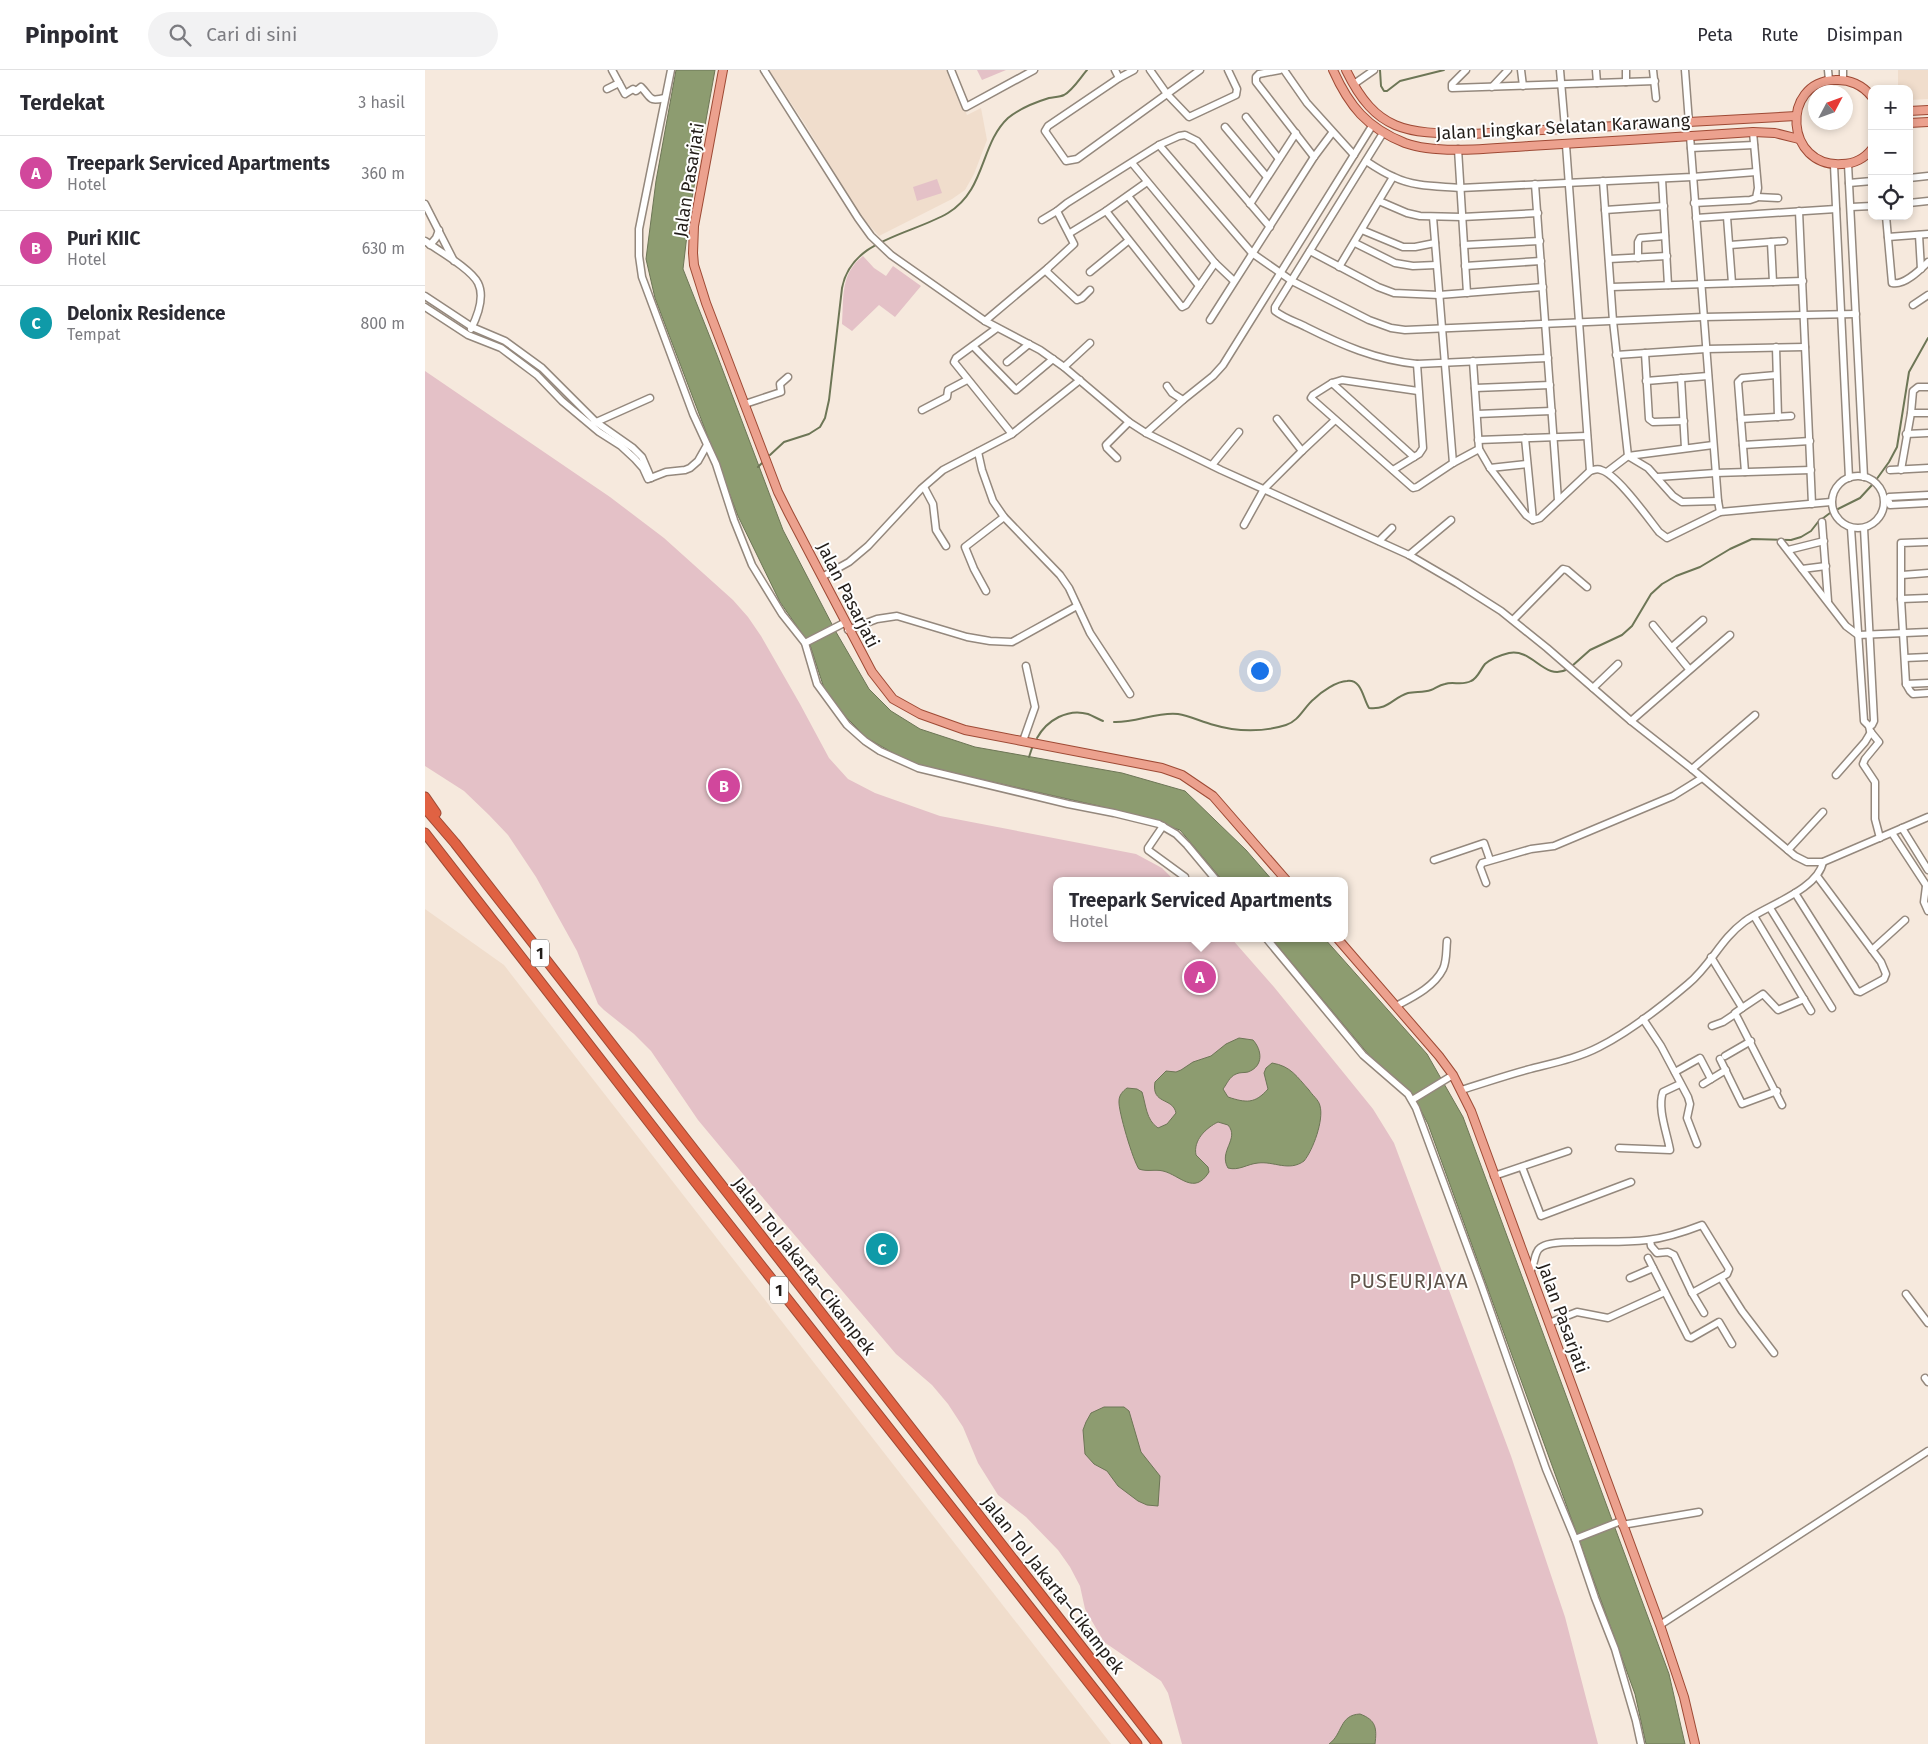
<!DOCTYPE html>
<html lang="id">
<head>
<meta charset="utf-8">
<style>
	body { margin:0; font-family:"Fira Sans",sans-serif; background:#f2f2f3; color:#2b2b33 }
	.controls { position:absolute; right:15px; top:15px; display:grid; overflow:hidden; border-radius:10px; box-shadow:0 2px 8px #0003 }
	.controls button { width:45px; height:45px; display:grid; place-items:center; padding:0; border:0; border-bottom:1px solid #e1e1e2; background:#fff; color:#2b2b33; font:25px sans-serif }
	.compass { position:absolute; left:1383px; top:15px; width:45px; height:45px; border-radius:50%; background:#fff; box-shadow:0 2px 8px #0003; rotate:49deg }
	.you { position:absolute; left:834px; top:600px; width:18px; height:18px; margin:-12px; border:4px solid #fff; border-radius:50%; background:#1a73e8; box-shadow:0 0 0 8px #1a73e833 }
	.badge { display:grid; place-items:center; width:32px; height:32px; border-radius:50%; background:#226b77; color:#fff; font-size:16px; font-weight:700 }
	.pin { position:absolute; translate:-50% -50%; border:2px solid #fff; box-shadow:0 1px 5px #0006 }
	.popup { position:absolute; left:628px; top:807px; width:295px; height:65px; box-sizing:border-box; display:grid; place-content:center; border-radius:10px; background:#fff; filter:drop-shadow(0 1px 4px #0005); font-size:16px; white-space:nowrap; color:#7c7c81 }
	.popup b { font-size:19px; color:#2b2b33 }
	.popup::after { content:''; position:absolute; left:50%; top:100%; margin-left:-10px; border:10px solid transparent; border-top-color:#fff }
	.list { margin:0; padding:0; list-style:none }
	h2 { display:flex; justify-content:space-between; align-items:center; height:65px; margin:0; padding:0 20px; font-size:21px }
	h2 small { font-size:16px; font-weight:400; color:#7c7c81 }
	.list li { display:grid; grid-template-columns:32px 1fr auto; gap:15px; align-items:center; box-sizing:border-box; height:75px; padding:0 20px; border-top:1px solid #e1e1e2 }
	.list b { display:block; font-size:19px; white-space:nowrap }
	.list p { margin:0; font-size:16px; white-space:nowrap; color:#7c7c81 }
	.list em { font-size:16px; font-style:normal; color:#7c7c81 }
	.icon { flex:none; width:28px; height:28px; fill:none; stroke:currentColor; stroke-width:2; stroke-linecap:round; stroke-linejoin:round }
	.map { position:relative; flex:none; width:1503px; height:1674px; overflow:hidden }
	header { display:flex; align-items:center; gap:30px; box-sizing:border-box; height:70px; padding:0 25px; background:#fff; border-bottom:1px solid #e1e1e2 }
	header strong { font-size:24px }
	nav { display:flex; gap:28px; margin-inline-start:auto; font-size:18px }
	.search { width:350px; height:45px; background:#f2f2f3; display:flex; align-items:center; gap:12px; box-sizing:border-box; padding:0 18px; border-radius:28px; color:#7c7c81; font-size:19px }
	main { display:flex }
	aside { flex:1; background:#fff }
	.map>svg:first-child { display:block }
</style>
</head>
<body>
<header>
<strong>Pinpoint</strong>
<div class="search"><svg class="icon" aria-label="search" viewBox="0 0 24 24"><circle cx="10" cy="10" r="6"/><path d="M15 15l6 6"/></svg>Cari di sini</div>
<nav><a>Peta</a><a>Rute</a><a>Disimpan</a></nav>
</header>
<main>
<aside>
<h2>Terdekat<small>3 hasil</small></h2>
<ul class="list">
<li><span class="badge" style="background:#d1479c">A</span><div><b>Treepark Serviced Apartments</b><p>Hotel</p></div><em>360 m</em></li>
<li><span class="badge" style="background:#d1479c">B</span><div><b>Puri KIIC</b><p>Hotel</p></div><em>630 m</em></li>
<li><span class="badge" style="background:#0f9aa8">C</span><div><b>Delonix Residence</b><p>Tempat</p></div><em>800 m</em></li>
</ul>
</aside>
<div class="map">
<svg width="1503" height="1674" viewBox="0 0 1503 1674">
	<rect width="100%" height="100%" fill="#f6e9dd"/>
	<g fill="#f0ddcc">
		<path d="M344,0H523L542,45L556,38L562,70L549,104L540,120L527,129L454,166L434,144L380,54Z"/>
		<path d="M1473,0H1503V29L1484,30V19H1473Z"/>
		<path d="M0,839L79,895L686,1674H0Z"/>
	</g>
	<g fill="#e4c1c7">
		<path d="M552,0H581L557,10Z"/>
		<path d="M512,109L517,123L492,131L488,117Z"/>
		<path d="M438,186L449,198L461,206L468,196L496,216L470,247L454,235L427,261L417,254C419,227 415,204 438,186Z"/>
		<path d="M0,301L185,427L239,468L308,530L323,547L336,566L375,634L404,688L423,709L450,723L515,746L711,784L737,798L750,811H631V868H806L849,917L948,1039L969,1073L1086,1386L1140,1547L1173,1674H757L743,1623L736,1611L679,1572L660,1539L655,1516L645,1497L633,1480L601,1447L573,1425L553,1393L538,1357L523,1334L507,1315L471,1284L333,1122L273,1050L226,981L209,964L179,940L173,934L152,881L111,807L83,765L64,745L39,721L0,696Z"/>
	</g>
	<g fill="#8d9c70" stroke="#6d7656">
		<path d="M251,0H290L265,139L258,199L292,285L358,460L411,562L444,619L466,641L495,659L550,677L697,703L760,721L821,780L848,811H798L755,760L674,736L505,698L482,691L442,668L421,647L399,618L385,575L355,532L313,446L230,228L221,189L231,111Z"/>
		<path d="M846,868H899L1002,984L1038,1047L1244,1604L1260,1674H1221L1210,1624L1003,1054L987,1023L949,991Z"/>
		<path d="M814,968L828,970C837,980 839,996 823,1002C819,1003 815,1002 811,1004C804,1007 802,1014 798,1019L803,1027C821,1033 830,1034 843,1019L839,1003L841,998L847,993C866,996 872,1007 884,1020C887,1025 894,1030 895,1036C899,1050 888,1080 879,1091C864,1102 849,1091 833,1093C822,1094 814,1101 803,1098C793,1081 815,1069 803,1055L793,1052C781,1058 768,1070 771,1085L783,1097L784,1102C769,1126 755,1105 738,1101C730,1099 722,1102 714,1099C708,1091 693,1040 694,1031C694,1025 698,1021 702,1018L712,1019L717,1022C721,1035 721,1050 733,1058L742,1054L751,1043C748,1027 726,1035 730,1012L741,1001L751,1002L756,1000L768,992L786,986L801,974Z"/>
		<path d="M679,1337H699L704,1341L716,1382L735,1406L733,1436L722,1435L713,1431L693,1416L682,1401L669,1394L660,1384L658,1360L661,1352L666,1343Z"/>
		<path d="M935,1644C951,1650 952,1658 950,1674H904C918,1664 914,1645 935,1644Z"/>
	</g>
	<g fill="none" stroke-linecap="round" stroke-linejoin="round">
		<g stroke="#6d7656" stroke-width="2">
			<path d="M955,0L956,16L959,21H962L975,11L1019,0"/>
			<path d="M345,385L359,372L384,364L395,357L400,348L404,330L417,218C426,169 486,165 523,143C561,120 555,74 583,48C594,39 611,32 624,28C629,27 635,27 639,25C648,20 655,8 662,0"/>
			<path d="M333,397L337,393"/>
			<path d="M1451,410L1464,392L1472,377L1484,302L1503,268"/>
			<path d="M1411,440L1435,428L1447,415"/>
			<path d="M1147,596L1165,580L1197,565L1207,556L1226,524L1237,514L1251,506L1275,497L1305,479L1327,469L1366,470L1376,467L1386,461L1393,452L1405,443"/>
			<path d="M689,652C709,653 735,641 753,644C765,646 777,652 789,655C812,662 839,662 861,655C874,651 879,637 889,629C896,622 912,611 922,611C937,609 938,629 944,638C964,640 967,628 983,623C990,621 998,623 1006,620C1011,618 1014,615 1020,614C1028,611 1037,616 1046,611C1053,608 1055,600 1060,594C1067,588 1076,585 1084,583C1108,578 1119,612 1143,599"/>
			<path d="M612,668C622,650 643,638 663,644C668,646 673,649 678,651"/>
			<path d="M604,687L607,678"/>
		</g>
		<defs>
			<g id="minor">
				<path d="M187,0L200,24L208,19L211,21L216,17C227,28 223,32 240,28"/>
				<path d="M246,0L214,159V186L217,207L268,344L291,394L309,450L327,495L357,544L380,573L392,614L422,655L440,671L455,681L493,698L643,734L689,743L734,754L751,764L762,775L792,811"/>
				<path d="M339,0L433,148L446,166L466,185L560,251L615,280L639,297L704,352L721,363L796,400L984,485L1032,513L1076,541L1122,578L1206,651L1267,699L1370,786L1382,792H1398L1503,747"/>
				<path d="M526,0L541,37L609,0"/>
				<path d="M690,0L694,8"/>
				<path d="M709,0L694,8L623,56L620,61L641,91L652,89L775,0"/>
				<path d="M725,0L742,24L764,47L811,25L812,19L803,0"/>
				<path d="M855,0L834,4L831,7V12L889,87"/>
				<path d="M859,0L882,33L929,85"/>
				<path d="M1041,0L1027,14V18L1230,11"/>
				<path d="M1096,0L1098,16"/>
				<path d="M1135,0L1140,58"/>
				<path d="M1171,0L1172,13"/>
				<path d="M1201,0V12"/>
				<path d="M1228,0L1231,28"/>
				<path d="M1260,0L1264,53"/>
				<path d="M1403,0L1404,10"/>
				<path d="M1418,0V10"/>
				<path d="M929,14L949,0"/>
				<path d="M1067,17L1083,0"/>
				<path d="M182,19L194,13"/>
				<path d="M821,47L854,89"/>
				<path d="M800,57L842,107"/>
				<path d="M958,63L850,237V241C859,248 871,252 881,257C917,275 951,290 992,294L1123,288"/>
				<path d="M1265,66L1293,431L1295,442"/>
				<path d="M734,75L827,183L867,211L944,250L966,258L980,260L1278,247L1431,244"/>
				<path d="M1141,75L1165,401"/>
				<path d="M1266,78L1329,75"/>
				<path d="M1033,79L1042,223"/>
				<path d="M941,91C950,97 959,103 969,107C989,117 1013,116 1035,118L1267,107L1331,102"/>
				<path d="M707,93L790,193L809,211"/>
				<path d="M1423,94L1439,407"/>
				<path d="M1409,95L1424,408"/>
				<path d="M1484,108L1503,106"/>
				<path d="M1237,109L1243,215"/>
				<path d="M1178,111L1188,251L1203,386"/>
				<path d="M1424,113L1447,111"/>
				<path d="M1110,114L1133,430"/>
				<path d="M703,126L774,216"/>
				<path d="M1332,127L1353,128"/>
				<path d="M954,131L982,143L995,146L1037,147L1113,143"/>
				<path d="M1269,133L1325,130L1331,128L1333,118L1328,62"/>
				<path d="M1484,133L1503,131"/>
				<path d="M0,134L29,191"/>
				<path d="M825,134L871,63"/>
				<path d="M1426,137L1447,136"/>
				<path d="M1180,140L1239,136"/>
				<path d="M681,141L757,237L761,235L790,193"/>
				<path d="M1374,141L1387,434"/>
				<path d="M1461,146L1467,213C1479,216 1495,200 1503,192"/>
				<path d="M1008,147L1028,393"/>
				<path d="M1302,147L1307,213"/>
				<path d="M1271,148L1411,139"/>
				<path d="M617,150L632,141"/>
				<path d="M937,160L978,177H990L1010,173"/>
				<path d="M645,163L681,141L722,112"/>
				<path d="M1494,165L1496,199"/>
				<path d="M1463,167L1503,164"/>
				<path d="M0,171C14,181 46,199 53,213C60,227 52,247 46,259"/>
				<path d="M1346,172L1348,212"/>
				<path d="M930,173L970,193L988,196L1011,195"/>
				<path d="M5,175L11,168L14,160"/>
				<path d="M1039,175L1115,171"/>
				<path d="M1305,175L1359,171"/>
				<path d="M885,181L953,217L969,223L1014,225L1118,217"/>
				<path d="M1213,188V172L1215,168L1240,166"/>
				<path d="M1184,189L1242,186"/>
				<path d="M1040,196L1116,191"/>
				<path d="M914,197L968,107"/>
				<path d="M665,202L703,171"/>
				<path d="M1186,217L1378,211"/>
				<path d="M665,220L657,228L652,230L622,202L623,198L649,174L632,141L642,133L734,75L754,66L760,65L772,71L845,157"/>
				<path d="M0,226L47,257L80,271L117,298L171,352L208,378L217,387L226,408"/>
				<path d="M1488,235L1503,225"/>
				<path d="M0,237L43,265L76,278L112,305L137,331L174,362L196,376L210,389L218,398L223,409L241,402L260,400L265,398L273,391L282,375"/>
				<path d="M785,250L889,87L907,63"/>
				<path d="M560,251L623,198"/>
				<path d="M572,258L531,288L529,292L587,364"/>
				<path d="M548,276L591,320L628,289"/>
				<path d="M1351,277L1353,347"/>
				<path d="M1220,283L1224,349L1228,352L1259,351"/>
				<path d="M1191,285L1281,279L1380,277"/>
				<path d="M1048,291L1054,379L1065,398L1101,445L1108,450"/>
				<path d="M582,292L604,274"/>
				<path d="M639,297L665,273"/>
				<path d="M1256,308L1260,378"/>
				<path d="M1221,311L1283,306"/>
				<path d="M907,313L989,387"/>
				<path d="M1050,318L1125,315"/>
				<path d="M993,321L917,310L907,313L888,325L886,328L988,418L992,417L1028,393L1054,379"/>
				<path d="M758,330L788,306L798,295L947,56"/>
				<path d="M320,334L356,322L355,314L363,307"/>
				<path d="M497,340L522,327L523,320L542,310"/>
				<path d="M1486,343H1503"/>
				<path d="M1052,344L1127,341"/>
				<path d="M1316,349L1366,346"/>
				<path d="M169,353L225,328"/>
				<path d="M721,363L758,330L747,323L742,316"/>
				<path d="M1481,364L1503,363"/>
				<path d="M1100,368L1108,450"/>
				<path d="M1053,370L1162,366"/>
				<path d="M1318,375L1385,371"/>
				<path d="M877,381L910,350"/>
				<path d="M553,382L557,400L568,431L579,447L635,505L644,518L665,563L705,624"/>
				<path d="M1203,386L1223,398L1248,426L1257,432L1293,431"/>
				<path d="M692,388L682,378L681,375L704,352"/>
				<path d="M787,395L814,362"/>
				<path d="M1065,398L1102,394"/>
				<path d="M968,400L994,384L998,378L992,294"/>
				<path d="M1465,400L1503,398"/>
				<path d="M1476,400L1486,343L1488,321L1493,317H1503"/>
				<path d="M1182,402L1203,386L1288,375"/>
				<path d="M1320,402L1313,312L1317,308L1351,305"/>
				<circle cx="1433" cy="432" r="26"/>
				<path d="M1233,407L1290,403L1386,400"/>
				<path d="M499,417L508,434L511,460L521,476"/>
				<path d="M1503,425L1464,427L1463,429L1465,435L1503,433"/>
				<path d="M1108,450L1115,448L1165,401C1169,400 1172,398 1176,400C1192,404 1223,448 1234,462L1242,468L1295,442L1406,432"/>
				<path d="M1397,452L1403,531"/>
				<path d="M819,455L839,419L877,381L852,349"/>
				<path d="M1426,458L1439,651L1444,656L1445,661L1454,672L1440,689L1438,694L1450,712V749L1455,768"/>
				<path d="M1439,458L1449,651L1447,655L1444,656"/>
				<path d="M954,471L967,458"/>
				<path d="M1356,472L1421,556L1433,565L1503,562"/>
				<path d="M1503,472L1476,473V529L1481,614L1485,621L1488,624L1503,623"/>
				<path d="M1363,480L1399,471"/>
				<path d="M984,485L1026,450"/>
				<path d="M1377,499L1401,496"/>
				<path d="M1477,505L1503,503"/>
				<path d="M397,507L424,492L443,476L496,419L518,400L587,364L655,310"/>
				<path d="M561,521L549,499L540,477L579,447"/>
				<path d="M1476,529L1503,528"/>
				<path d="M1088,550L1138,499L1142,500L1162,517"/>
				<path d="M1228,555L1264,599"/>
				<path d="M423,560L452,549L472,546L542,567L565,571L587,572L652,536"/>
				<path d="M380,573L419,553"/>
				<path d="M1247,577L1278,550"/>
				<path d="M1480,588L1503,587"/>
				<path d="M1481,614L1503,613"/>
				<path d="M1168,618L1193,594"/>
				<path d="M1206,651L1305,565"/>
				<path d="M598,671L610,637L601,596"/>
				<path d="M1267,699L1330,645"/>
				<path d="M1411,705L1440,672L1446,662"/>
				<path d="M738,756L723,778V780L760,807"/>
				<path d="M1477,758L1503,800"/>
				<path d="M1467,763L1503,818"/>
				<path d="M1363,780L1398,742"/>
				<path d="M1009,790L1059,773L1065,790"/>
				<path d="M1061,813L1055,797L1057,793L1106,779L1129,776L1248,726L1277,708"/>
				<path d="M1501,816L1499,832L1503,841"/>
				<path d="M1370,823L1432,921L1435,922L1459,909L1461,904L1456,892L1392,806"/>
				<path d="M1345,838L1407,938"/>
				<path d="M1329,846L1386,941"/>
				<path d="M841,868L938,985L983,1024L991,1038L1056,1214L1121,1399L1150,1469L1170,1528L1190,1579L1211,1651L1216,1674"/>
				<path d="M1447,880L1480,850"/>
				<path d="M1286,887L1316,936L1317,938L1310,943L1357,1035"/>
				<path d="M971,936C988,927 1009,917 1018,899C1022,891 1021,880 1022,871"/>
				<path d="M1317,938L1338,924L1353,940L1379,929"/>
				<path d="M1218,949L1236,976L1263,1027L1265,1034L1262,1048L1272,1074"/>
				<path d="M1287,956L1298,952L1310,944"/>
				<path d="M1300,986L1326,971"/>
				<path d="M1295,989L1317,1034L1352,1021"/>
				<path d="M1250,1002L1275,988L1286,1009"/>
				<path d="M1278,1014L1301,1000"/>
				<path d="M1036,1020C1059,1013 1082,1005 1105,999C1128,993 1153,988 1174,977C1206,961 1236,937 1263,914C1285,896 1296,869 1319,852C1340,836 1393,820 1398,792"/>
				<path d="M987,1030L1028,1005"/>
				<path d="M1194,1078L1245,1080C1242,1063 1232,1038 1238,1022L1255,1014"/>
				<path d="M1097,1097L1116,1146L1206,1112"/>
				<path d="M1069,1106L1143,1081"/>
				<path d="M1225,1170L1226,1176L1232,1183L1243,1182L1249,1185L1267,1223"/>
				<path d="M1223,1188L1263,1267L1266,1268L1294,1252L1307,1274"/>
				<path d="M1105,1202C1110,1195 1109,1182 1115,1178C1122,1172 1140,1172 1149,1172C1173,1171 1198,1173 1222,1170C1241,1168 1259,1162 1277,1155L1304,1199L1302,1204L1267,1223L1279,1243"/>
				<path d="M1205,1208L1228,1198"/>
				<path d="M1296,1208L1317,1241L1349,1283"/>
				<path d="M1481,1224L1503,1253"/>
				<path d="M1124,1253L1152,1242L1183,1248L1240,1222"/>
				<path d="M1500,1308L1503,1312"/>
				<path d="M1197,1455L1274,1442"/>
				<path d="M1150,1469L1196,1451"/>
				<path d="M1235,1555L1503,1381"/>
			</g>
			<g id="major">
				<path d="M298,0L269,156L268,183L269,195L281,233L353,422L364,444L447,602L468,629L495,644L540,660L737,698L757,705L788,726L862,811"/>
				<path d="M908,0C924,36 942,58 980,73C1013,85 1069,78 1104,76C1179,72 1253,67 1328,62L1350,63L1374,69"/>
				<path d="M921,0C952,64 983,63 1047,64L1371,46"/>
				<path d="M1447,27C1438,15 1424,9 1410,10C1355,12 1360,98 1417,94C1429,94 1440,88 1447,79"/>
				<path d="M1484,41L1503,40"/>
				<path d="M1484,53L1503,52"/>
				<path d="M912,868L1014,986L1028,1005L1046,1041L1235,1555L1259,1627L1270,1674"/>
			</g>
			<g id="highway">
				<path d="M0,727L11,743"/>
				<path d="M0,738L30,773L732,1674"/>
				<path d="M0,763L268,1109L712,1674"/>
			</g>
		</defs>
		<use href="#minor" stroke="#94887d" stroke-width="9"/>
		<use href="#major" stroke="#9e4a35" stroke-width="10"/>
		<use href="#highway" stroke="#9e4a35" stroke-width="11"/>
		<use href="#minor" stroke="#fff" stroke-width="6"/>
		<use href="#major" stroke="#eca18e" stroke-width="8"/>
		<use href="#highway" stroke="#e06243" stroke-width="9"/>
	</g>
	<g text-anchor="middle" stroke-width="4" stroke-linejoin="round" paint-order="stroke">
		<g fill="#fff" stroke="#65625f" stroke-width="1">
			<rect x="106" y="869.5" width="18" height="27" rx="4"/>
			<rect x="345" y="1206.5" width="18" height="27" rx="4"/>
		</g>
		<g font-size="16" font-weight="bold" fill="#231e1a">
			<text x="115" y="889">1</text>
			<text x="354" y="1226">1</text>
		</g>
		<g font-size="18" fill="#231e1a" stroke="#fff">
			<text transform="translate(1138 57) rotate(-3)" y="6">Jalan Lingkar Selatan Karawang</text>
			<text transform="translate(264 110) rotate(-81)" y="6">Jalan Pasarjati</text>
			<text transform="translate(423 525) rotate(63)" y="6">Jalan Pasarjati</text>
			<text transform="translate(379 1196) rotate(52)" y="6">Jalan Tol Jakarta–Cikampek</text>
			<text transform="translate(1138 1248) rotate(70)" y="6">Jalan Pasarjati</text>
			<text transform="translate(628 1515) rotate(52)" y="6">Jalan Tol Jakarta–Cikampek</text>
		</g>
		<g font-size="20" letter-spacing="1" fill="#5f544b" stroke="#fff">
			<text x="984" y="1218">PUSEURJAYA</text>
		</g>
	</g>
</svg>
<div class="controls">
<button>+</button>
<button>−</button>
<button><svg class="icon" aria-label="locate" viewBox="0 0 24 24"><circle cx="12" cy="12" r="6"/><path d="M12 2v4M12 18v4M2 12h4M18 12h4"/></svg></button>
</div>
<svg class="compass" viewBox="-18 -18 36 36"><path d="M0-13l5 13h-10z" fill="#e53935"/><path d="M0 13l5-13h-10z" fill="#7c7c81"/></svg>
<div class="you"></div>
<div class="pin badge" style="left:775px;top:907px;background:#d1479c">A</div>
<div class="popup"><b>Treepark Serviced Apartments</b>Hotel</div>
<div class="pin badge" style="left:299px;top:716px;background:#d1479c">B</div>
<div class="pin badge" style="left:457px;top:1179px;background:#0f9aa8">C</div>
</div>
</main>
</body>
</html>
